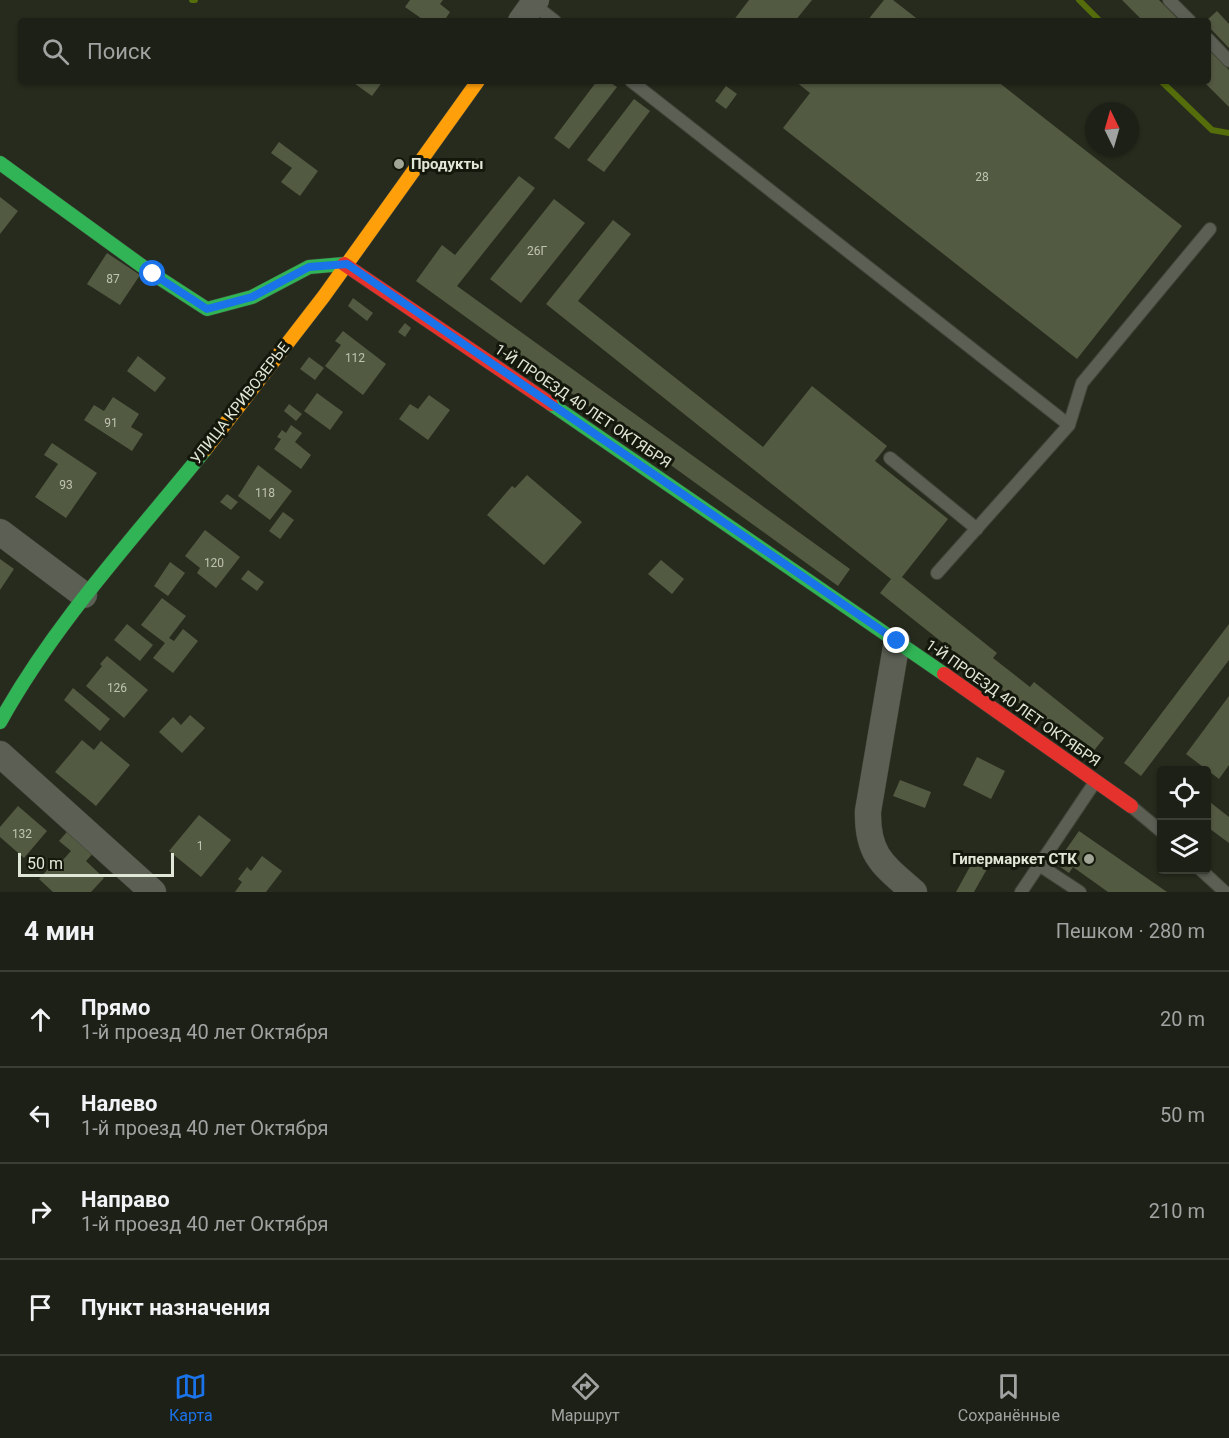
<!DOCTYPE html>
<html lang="ru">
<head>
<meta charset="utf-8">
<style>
	body { margin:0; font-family:Roboto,sans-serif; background:#2a2d23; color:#f1f3f6 }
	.controls { position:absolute; right:18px; bottom:18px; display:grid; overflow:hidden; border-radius:6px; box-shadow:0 2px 4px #0004 }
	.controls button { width:54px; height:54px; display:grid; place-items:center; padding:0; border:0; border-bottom:2px solid #3b3e35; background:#1d2016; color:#f1f3f6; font:30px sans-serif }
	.compass { position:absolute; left:1085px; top:102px; width:54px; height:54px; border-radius:50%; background:#1d2016; box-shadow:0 2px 4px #0004; rotate:355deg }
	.scale { position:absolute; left:18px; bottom:15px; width:156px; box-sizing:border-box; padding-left:6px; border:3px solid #e1e7d6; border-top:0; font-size:16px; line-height:21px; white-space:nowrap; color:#e1e7d6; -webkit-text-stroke:4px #14180c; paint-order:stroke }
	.stop { position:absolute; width:18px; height:18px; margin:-14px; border:4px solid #1a73e8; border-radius:50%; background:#fff }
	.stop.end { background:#1a73e8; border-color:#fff; box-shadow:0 2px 6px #0008 }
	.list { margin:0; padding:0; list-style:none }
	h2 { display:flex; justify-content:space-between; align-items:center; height:78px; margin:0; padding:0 24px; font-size:26px }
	h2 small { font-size:20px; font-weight:400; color:#a0a3a1 }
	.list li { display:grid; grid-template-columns:39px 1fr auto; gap:18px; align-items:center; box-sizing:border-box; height:96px; padding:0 24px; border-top:2px solid #3b3e35 }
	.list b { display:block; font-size:22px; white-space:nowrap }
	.list p { margin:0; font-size:20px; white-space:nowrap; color:#a0a3a1 }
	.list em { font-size:20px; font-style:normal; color:#a0a3a1 }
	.icon { flex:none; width:33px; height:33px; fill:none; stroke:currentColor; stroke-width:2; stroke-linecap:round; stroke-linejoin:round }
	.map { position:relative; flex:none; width:1229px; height:892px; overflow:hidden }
	.search { position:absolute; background:#1d2016; box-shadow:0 2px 4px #0004; left:18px; right:18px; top:18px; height:66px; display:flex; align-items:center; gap:15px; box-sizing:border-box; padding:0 21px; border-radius:6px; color:#a0a3a1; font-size:22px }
	.sheet { height:462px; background:#1d2016 }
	nav { display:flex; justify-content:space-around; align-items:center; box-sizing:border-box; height:84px; border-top:2px solid #3b3e35; background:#1d2016; font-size:16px; color:#a0a3a1 }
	nav a { display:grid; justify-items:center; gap:3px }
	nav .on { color:#1a73e8 }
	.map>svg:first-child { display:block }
</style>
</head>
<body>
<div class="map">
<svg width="1229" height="892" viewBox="0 0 1229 892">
	<rect width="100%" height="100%" fill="#272b1d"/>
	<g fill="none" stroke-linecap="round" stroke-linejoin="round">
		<g stroke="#556d0a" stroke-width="6">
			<path d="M192,0H195"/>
			<path d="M1079,0L1100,21"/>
			<path d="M1161,81L1212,130L1229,133"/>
		</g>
	</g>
	<g fill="#535a42">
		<path d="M410,0H443L440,4L450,12L444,21H425L405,7Z"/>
		<path d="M749,0H812L795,21H733Z"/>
		<path d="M884,0H893L920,21H867Z"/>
		<path d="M1122,0H1159L1180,21H1143Z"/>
		<path d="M1217,11L1229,24V48L1208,26L1206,21Z"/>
		<path d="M1208,49L1229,70V107L1203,81H1208Z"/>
		<path d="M351,81H383L372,96Z"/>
		<path d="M597,81H608L617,87L569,149L554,138Z"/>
		<path d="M795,81H997L1182,226L1077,359L783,128L810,93Z"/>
		<path d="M726,86L737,94L726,109L715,101Z"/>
		<path d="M634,99L650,111L604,172L587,160Z"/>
		<path d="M279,142L318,171L300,196L281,182L292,168L271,153Z"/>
		<path d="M519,176L535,188L457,286L850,569L838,586L416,281L442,245L455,255Z"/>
		<path d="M0,197L18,211L0,234Z"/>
		<path d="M554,199L585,223L521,303L490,279Z"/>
		<path d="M613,220L631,234L578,301L763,447L812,386L887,446L875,461L948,519L902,577L997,653L993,658L1030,687L1034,682L1104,738L1088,758L880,593L891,579L546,304Z"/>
		<path d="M107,253L140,275L120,305L87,284Z"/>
		<path d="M353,298L373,313L367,321L348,306Z"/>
		<path d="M405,323L411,328L405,337L398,332Z"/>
		<path d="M343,331L386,364L363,395L325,366L341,345L335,341Z"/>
		<path d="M138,356L166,378L155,392L127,371Z"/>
		<path d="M309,357L324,368L315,380L300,369Z"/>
		<path d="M317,393L343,412L330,430L304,411Z"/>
		<path d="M429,395L450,410L428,440L399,419L410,404L418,409Z"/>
		<path d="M113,397L139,414L131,427L143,434L132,451L84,420L94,405L104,411Z"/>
		<path d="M289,404L302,414L296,421L284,411Z"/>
		<path d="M291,425L302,433L295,442L311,455L301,469L274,449L281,439L277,437L282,430L286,433Z"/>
		<path d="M52,443L97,473L66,518L35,497L58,464L44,455Z"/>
		<path d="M258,465L292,491L270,520L238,496Z"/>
		<path d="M527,475L582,522L544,565L487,515L512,486L515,488Z"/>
		<path d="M227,494L238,502L231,510L220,502Z"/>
		<path d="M283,512L294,520L280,539L269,531Z"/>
		<path d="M205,530L240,557L216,588L197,573L200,568L185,556Z"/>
		<path d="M0,559L14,569L0,590Z"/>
		<path d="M661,560L684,579L672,594L648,574Z"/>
		<path d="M170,562L185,573L168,596L154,586Z"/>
		<path d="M248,570L264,582L257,591L241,579Z"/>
		<path d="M162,598L186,616L169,638L174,641L183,629L198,641L173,673L153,658L165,643L141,625Z"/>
		<path d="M127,624L153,645L140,661L114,640Z"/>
		<path d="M1229,624V660L1141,776L1124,763Z"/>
		<path d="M107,656L148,690L124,718L86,686L102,666L100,664Z"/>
		<path d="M73,688L110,719L100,731L64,700Z"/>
		<path d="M1229,696V765L1219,779L1186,754Z"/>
		<path d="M190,715L205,728L182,753L159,732L173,717L181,725Z"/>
		<path d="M82,740L94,750L101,741L130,765L96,806L55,772Z"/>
		<path d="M977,757L1005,771L991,799L963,785Z"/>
		<path d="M900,780L931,792L925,808L893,796Z"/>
		<path d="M1206,799L1229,817V843L1206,826Z"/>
		<path d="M18,806L47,831L24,858L0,837V827Z"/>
		<path d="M199,815L231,840L201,877L169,851Z"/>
		<path d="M72,826L97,849L86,861L104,878L91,892H53L39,879L49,868L53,871L71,851L59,841Z"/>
		<path d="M1079,831L1118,858L1167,892H1108L1073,867L1069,873L1056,864Z"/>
		<path d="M262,856L282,871L266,892H235L242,882L238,879L247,867L251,871Z"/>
		<path d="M973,861L987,869L974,892H956Z"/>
	</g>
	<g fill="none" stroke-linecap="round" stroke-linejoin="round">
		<defs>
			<g id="lane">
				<path d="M1169,0L1190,21"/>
				<path d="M533,4L555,21"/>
				<path d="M1208,39L1229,61"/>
				<path d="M631,81L1069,425L937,573"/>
				<path d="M1069,425L1082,383L1210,229"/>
				<path d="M890,458L977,529"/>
				<path d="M1132,807L1162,832"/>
				<path d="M1039,865L1080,892"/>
				<path d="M1201,870L1225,892"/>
				<path d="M1021,892L1095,782"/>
			</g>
			<g id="street">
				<path d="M521,21L536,0"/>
				<path d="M0,532L84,595"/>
				<path d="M897,641L868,811C867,855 883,865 914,892"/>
				<path d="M0,754L153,892"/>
			</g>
			<g id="fast">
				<path d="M0,163L153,274L207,309L252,297L309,267L344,264"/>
				<path d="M551,404L944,674"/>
				<path d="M0,722C56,621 133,539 205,450"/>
			</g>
			<path id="slow" d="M205,450L324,296L478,81"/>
			<g id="jam">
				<path d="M344,264L551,404"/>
				<path d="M944,674L1131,806"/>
			</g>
		</defs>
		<use href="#lane" stroke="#414539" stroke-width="14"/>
		<use href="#street" stroke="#414539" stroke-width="27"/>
		<use href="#fast" stroke="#414539" stroke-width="15"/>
		<use href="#slow" stroke="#414539" stroke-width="15"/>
		<use href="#jam" stroke="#414539" stroke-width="15"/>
		<use href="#lane" stroke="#5b5f54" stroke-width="12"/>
		<use href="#street" stroke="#5b5f54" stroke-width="26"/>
		<use href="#fast" stroke="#30b455" stroke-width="14"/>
		<use href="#slow" stroke="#ff9f0a" stroke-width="14"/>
		<use href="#jam" stroke="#e5322d" stroke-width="14"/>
	</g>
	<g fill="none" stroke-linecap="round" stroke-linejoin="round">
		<path stroke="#1a73e8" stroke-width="8" d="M153,274L207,309L252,297L309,267L347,264L897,641"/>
	</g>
	<g fill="#a0a595" stroke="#14180c" stroke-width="2">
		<circle cx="399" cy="164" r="6"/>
		<circle cx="1089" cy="859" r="6"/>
	</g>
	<g text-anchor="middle" stroke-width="6" stroke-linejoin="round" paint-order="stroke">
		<g font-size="12" fill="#bec4b1">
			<text x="982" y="181">28</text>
			<text x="537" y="255">26Г</text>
			<text x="113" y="283">87</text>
			<text x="355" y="362">112</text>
			<text x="111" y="427">91</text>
			<text x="66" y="489">93</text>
			<text x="265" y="497">118</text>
			<text x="214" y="567">120</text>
			<text x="117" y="692">126</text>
			<text x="22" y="838">132</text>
			<text x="200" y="850">1</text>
		</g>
		<g font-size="15" font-weight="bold" fill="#e1e7d6" stroke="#14180c" text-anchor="start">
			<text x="411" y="169">Продукты</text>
			<text x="1077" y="864" text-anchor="end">Гипермаркет СТК</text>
		</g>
		<g font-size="15" fill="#e1e7d6" stroke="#14180c">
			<text transform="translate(240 403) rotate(-52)" y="5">УЛИЦА КРИВОЗЕРЬЕ</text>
			<text transform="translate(583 406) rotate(34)" y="5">1-Й ПРОЕЗД 40 ЛЕТ ОКТЯБРЯ</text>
			<text transform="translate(1013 703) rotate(35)" y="5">1-Й ПРОЕЗД 40 ЛЕТ ОКТЯБРЯ</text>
		</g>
	</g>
</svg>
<div class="controls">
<button><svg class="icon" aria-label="locate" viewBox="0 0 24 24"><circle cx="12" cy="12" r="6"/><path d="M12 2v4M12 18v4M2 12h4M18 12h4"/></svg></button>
<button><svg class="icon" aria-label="layers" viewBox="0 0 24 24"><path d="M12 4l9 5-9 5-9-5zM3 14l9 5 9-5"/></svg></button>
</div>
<svg class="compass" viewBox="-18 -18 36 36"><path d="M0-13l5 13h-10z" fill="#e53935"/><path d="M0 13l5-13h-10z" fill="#a0a3a1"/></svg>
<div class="scale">50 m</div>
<div class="stop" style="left:153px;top:274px"></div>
<div class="stop end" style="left:897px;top:641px"></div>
<div class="search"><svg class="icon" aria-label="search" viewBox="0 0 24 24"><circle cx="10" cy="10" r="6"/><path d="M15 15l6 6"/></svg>Поиск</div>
</div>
<section class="sheet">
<h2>4 мин<small>Пешком · 280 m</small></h2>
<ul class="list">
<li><svg class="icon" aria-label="ahead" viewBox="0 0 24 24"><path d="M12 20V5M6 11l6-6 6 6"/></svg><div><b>Прямо</b><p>1-й проезд 40 лет Октября</p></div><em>20 m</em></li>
<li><svg class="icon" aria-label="left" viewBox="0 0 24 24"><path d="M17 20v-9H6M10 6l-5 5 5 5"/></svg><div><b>Налево</b><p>1-й проезд 40 лет Октября</p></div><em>50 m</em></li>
<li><svg class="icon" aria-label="right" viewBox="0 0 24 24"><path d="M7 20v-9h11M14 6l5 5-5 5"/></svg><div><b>Направо</b><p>1-й проезд 40 лет Октября</p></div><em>210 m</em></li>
<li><svg class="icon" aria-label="arrive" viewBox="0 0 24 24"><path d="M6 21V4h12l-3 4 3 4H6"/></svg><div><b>Пункт назначения</b></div></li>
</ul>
</section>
<nav>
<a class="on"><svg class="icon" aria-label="map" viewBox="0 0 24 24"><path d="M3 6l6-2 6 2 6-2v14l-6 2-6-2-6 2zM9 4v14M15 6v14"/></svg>Карта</a>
<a><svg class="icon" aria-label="directions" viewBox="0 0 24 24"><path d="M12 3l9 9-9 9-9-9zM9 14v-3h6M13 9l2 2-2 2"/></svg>Маршрут</a>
<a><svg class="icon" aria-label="saved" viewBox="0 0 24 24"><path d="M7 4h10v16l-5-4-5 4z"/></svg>Сохранённые</a>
</nav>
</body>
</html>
